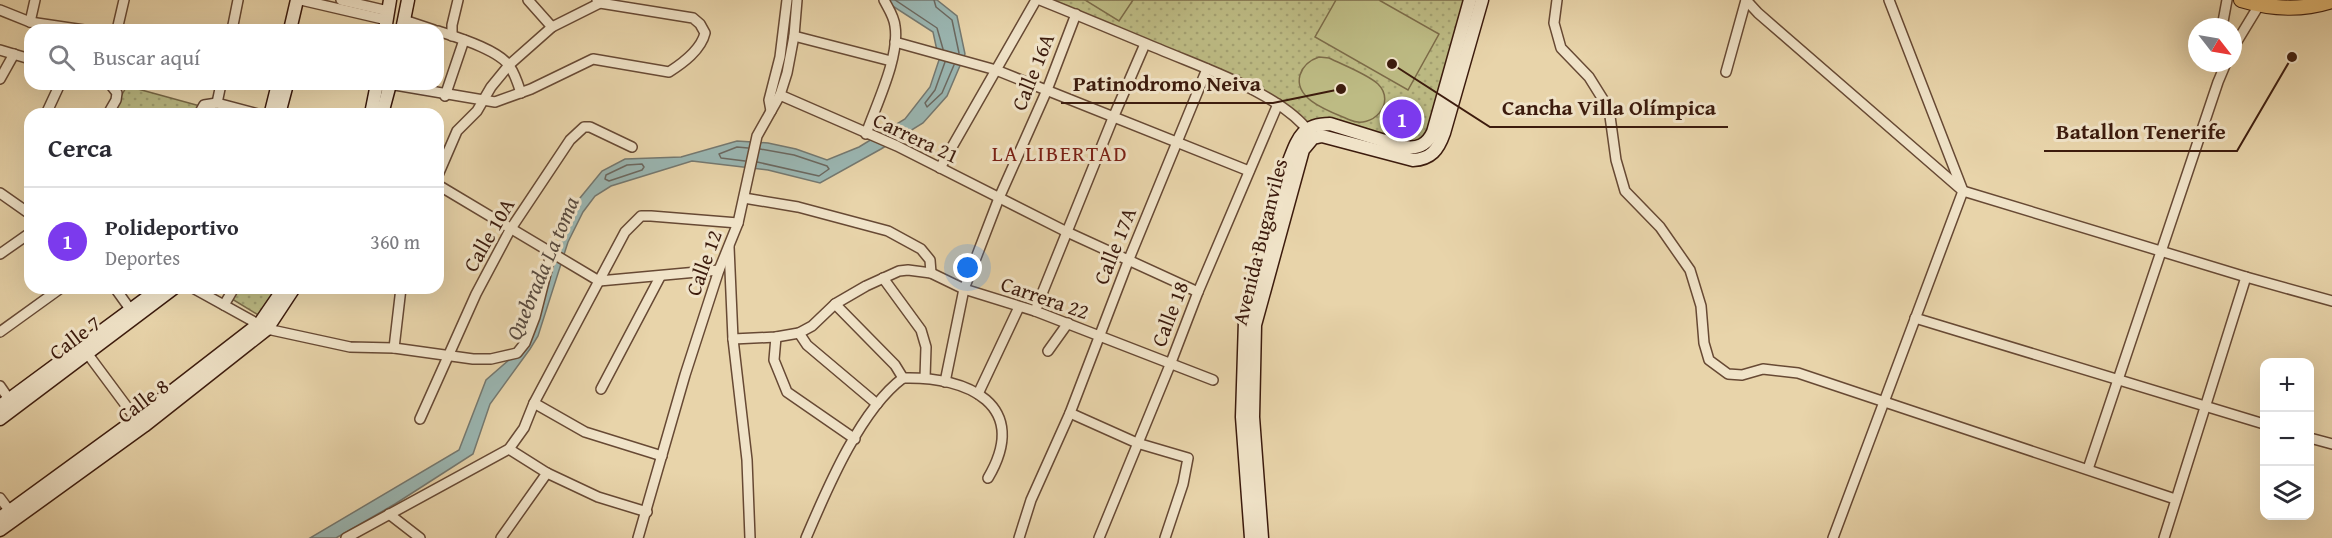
<!DOCTYPE html>
<html lang="es">
<head>
<meta charset="utf-8">
<style>
	body { margin:0; font-family:"Gentium Book Plus",serif; background:#f2f2f3; color:#2b2b33 }
	.controls { position:absolute; right:18px; bottom:18px; display:grid; overflow:hidden; border-radius:12px; box-shadow:0 6px 24px #0002 }
	.controls button { width:54px; height:54px; display:grid; place-items:center; padding:0; border:0; border-bottom:2px solid #e1e1e2; background:#fff; color:#2b2b33; font:30px sans-serif }
	.compass { position:absolute; left:2188px; top:18px; width:54px; height:54px; border-radius:50%; background:#fff; box-shadow:0 6px 24px #0002; rotate:121deg }
	.you { position:absolute; left:968px; top:268px; width:21px; height:21px; margin:-15px; border:4px solid #fff; border-radius:50%; background:#1a73e8; box-shadow:0 0 0 9px #1a73e833 }
	.badge { display:grid; place-items:center; width:39px; height:39px; border-radius:50%; background:#7c3aed; color:#fff; font-size:20px; font-weight:700 }
	.pin { position:absolute; translate:-50% -50%; border:3px solid #fff; box-shadow:0 2px 6px #0006 }
	.list { margin:0; padding:0; list-style:none }
	h2 { display:flex; justify-content:space-between; align-items:center; height:78px; margin:0; padding:0 24px; font-size:26px }
	h2 small { font-size:20px; font-weight:400; color:#7c7c81 }
	.list li { display:grid; grid-template-columns:39px 1fr auto; gap:18px; align-items:center; box-sizing:border-box; height:108px; padding:0 24px; border-top:2px solid #e1e1e2 }
	.list b { display:block; font-size:22px; white-space:nowrap }
	.list p { margin:0; font-size:20px; white-space:nowrap; color:#7c7c81 }
	.list em { font-size:20px; font-style:normal; color:#7c7c81 }
	.icon { flex:none; width:33px; height:33px; fill:none; stroke:currentColor; stroke-width:2; stroke-linecap:round; stroke-linejoin:round }
	.map { position:relative; flex:none; width:2332px; height:538px; overflow:hidden }
	.search { position:absolute; background:#fff; box-shadow:0 6px 24px #0002; left:24px; top:24px; width:420px; height:66px; display:flex; align-items:center; gap:15px; box-sizing:border-box; padding:0 21px; border-radius:18px; color:#7c7c81; font-size:22px }
	.panel { position:absolute; background:#fff; box-shadow:0 6px 24px #0002; left:24px; top:108px; width:420px; height:186px; border-radius:18px }
	.map>svg:first-child { display:block }
</style>
</head>
<body>
<div class="map">
<svg width="2332" height="538" viewBox="0 0 2332 538">
	<defs>
		<pattern id="park-dots" width="8" height="8" patternUnits="userSpaceOnUse" patternTransform="scale(1.5)"><rect width="8" height="8" fill="#bdbb84"/><path d="M2 2h.1M6 6h.1" fill="none" stroke="#a3a071" stroke-width="1.8" stroke-linecap="round"/></pattern>
	</defs>
	<rect width="100%" height="100%" fill="#e8d4aa"/>
	<filter id="stains"><feTurbulence type="fractalNoise" baseFrequency=".00333" numOctaves="4"/><feColorMatrix values="0 0 0 0 .2 0 0 0 0 .09 0 0 0 0 .02 0 0 0 .5 -.17"/></filter>
	<radialGradient id="worn" r=".72"><stop offset=".6" stop-color="#630" stop-opacity="0"/><stop offset="1" stop-color="#630" stop-opacity=".3"/></radialGradient>
	<g fill="url(#park-dots)" stroke="#7c6b48" stroke-width="1.5">
		<path d="M1040,0H1470L1433,132L1413,148L1349,129L1306,128L1278,104Z"/>
		<path d="M127,86L200,106L196,114H110Z"/>
		<path d="M239,288H279L260,316L232,299Z"/>
	</g>
	<g fill="#bdbb84" stroke="#7c6b48" stroke-width="1.5">
		<path d="M1085,0H1133L1119,21Z"/>
		<path d="M1336,0H1379L1439,34L1408,90L1315,37Z"/>
		<path d="M1319,57L1329,58C1343,65 1367,74 1378,84C1397,103 1372,130 1350,120C1332,112 1293,100 1300,75C1303,65 1310,60 1319,57Z"/>
		<path d="M1395,99L1423,116L1411,138L1381,121Z"/>
	</g>
	<path fill="#9ab6b2" stroke="#747870" stroke-width="1.5" d="M889,0H937L957,16L965,54L947,96L923,123L881,149L820,183L768,170L692,161L611,186L595,196L583,212L568,242L538,336L530,349L490,404L473,454L395,504L336,538H310L459,450L486,380L525,346L540,313L557,248L580,198L602,171L625,159L681,157L737,141L768,143L796,149L827,160L859,147L905,119L930,87L939,60L933,32L891,5Z"/>
	<g fill="none" stroke-linecap="round" stroke-linejoin="round">
		<g stroke="#6b6860" stroke-width="1.5">
			<path d="M895,0L937,28L943,49"/>
			<path d="M934,0L936,7L952,20L959,53"/>
			<path d="M945,62L935,90L925,103L927,107L942,93L954,65"/>
			<path d="M745,161L721,158L719,154L737,147L748,148"/>
			<path d="M757,162L819,176L829,169L827,166L794,155L760,149"/>
			<path d="M642,164L644,167L642,170L609,181L605,179L606,175L627,165Z"/>
		</g>
		<defs>
			<g id="street">
				<path d="M301,0L387,20"/>
				<path d="M341,0L388,11"/>
				<path d="M528,0L552,27"/>
				<path d="M1040,0C1080,16 1120,33 1159,49C1203,68 1282,94 1310,133"/>
				<path d="M1557,0L1554,23L1561,48L1589,77L1609,109L1616,160L1625,191L1660,227L1690,270L1701,306L1704,343L1709,360L1728,374L1742,375L1763,369L1798,373L2175,499"/>
				<path d="M1746,0L1758,13L1963,191L2246,277L2332,301"/>
				<path d="M0,10L30,22L84,30"/>
				<path d="M404,20L434,30"/>
				<path d="M30,22L35,0"/>
				<path d="M2222,27L2227,0"/>
				<path d="M117,30L124,0"/>
				<path d="M232,30L238,0"/>
				<path d="M438,31C456,37 500,50 510,67C515,74 518,84 521,93"/>
				<path d="M452,36V25L458,0"/>
				<path d="M794,36L891,61"/>
				<path d="M895,42L996,70L1249,171"/>
				<path d="M2233,48L2261,2"/>
				<path d="M0,50L30,59"/>
				<path d="M1726,72L1746,0"/>
				<path d="M0,79L14,54"/>
				<path d="M389,84L495,102L531,89L593,59L669,72C683,63 701,50 705,33L700,24L693,18L600,3L597,0"/>
				<path d="M780,95L897,146L1067,232L1198,292"/>
				<path d="M445,96L464,40"/>
				<path d="M217,103L221,84"/>
				<path d="M771,111L769,100L780,57L787,0"/>
				<path d="M46,114L59,86"/>
				<path d="M108,114L116,100L117,93L110,84"/>
				<path d="M199,114L204,105L217,103L258,114"/>
				<path d="M866,134C876,105 900,57 895,26C894,16 888,8 884,0"/>
				<path d="M940,168L1036,0"/>
				<path d="M438,175L457,131L477,111L491,87L509,65L552,27L600,3"/>
				<path d="M438,185L599,281L719,270"/>
				<path d="M0,193L30,214"/>
				<path d="M744,198L798,207L888,231L921,249L930,260L931,273"/>
				<path d="M729,247L733,339L747,460L750,538"/>
				<path d="M0,254L30,233"/>
				<path d="M883,278L921,330L926,347L925,378"/>
				<path d="M115,288L130,309"/>
				<path d="M193,288L267,329L350,347L394,348L473,359H491L517,353L525,343L535,317L551,254"/>
				<path d="M835,304L895,365L903,378"/>
				<path d="M224,305L234,288"/>
				<path d="M1035,311L1113,118L1145,44"/>
				<path d="M1915,318L2264,424"/>
				<path d="M0,332L61,288"/>
				<path d="M799,333L807,345L877,404"/>
				<path d="M776,337L774,360L787,392L855,439"/>
				<path d="M733,339L776,337L799,333L812,326L835,304L866,286L899,271L908,270L931,273L964,289L1035,311L1213,380"/>
				<path d="M394,348L401,288"/>
				<path d="M84,349L136,419"/>
				<path d="M1048,351L1068,323"/>
				<path d="M903,378C968,376 1031,405 988,478"/>
				<path d="M945,382L964,289L999,198L1047,90L1076,14"/>
				<path d="M0,386L9,399"/>
				<path d="M601,389L660,277"/>
				<path d="M978,394L1019,307"/>
				<path d="M534,403L585,432L662,456"/>
				<path d="M1070,413L1137,443L1188,458L1183,484L1165,538"/>
				<path d="M420,419L476,294L510,230L570,140L584,127H590L632,147"/>
				<path d="M2310,438L2332,444"/>
				<path d="M509,449L547,473L598,497L647,512"/>
				<path d="M2088,469L2218,82L2226,63"/>
				<path d="M0,498L9,510"/>
				<path d="M389,514L420,538"/>
				<path d="M346,538L509,449L524,428L534,403L625,232L641,216H651L738,223"/>
				<path d="M501,538L547,473"/>
				<path d="M638,538L685,375L719,270L738,223L757,136L780,95L787,73L794,36L797,0"/>
				<path d="M806,538C827,489 860,410 903,378"/>
				<path d="M1019,538L1031,500L1070,413L1129,259L1207,69"/>
				<path d="M1099,538L1170,365L1198,292L1278,104"/>
				<path d="M1833,538L1963,191L1889,0"/>
				<path d="M2164,538L2246,277"/>
			</g>
			<g id="secondary">
				<path d="M290,30L297,0"/>
				<path d="M385,30L390,0"/>
				<path d="M402,30L408,0"/>
				<path d="M271,112L278,84"/>
				<path d="M279,114L287,84"/>
				<path d="M371,114L377,84"/>
				<path d="M382,114L390,84"/>
				<path d="M0,406L160,288"/>
				<path d="M0,419L174,288"/>
				<path d="M0,518L136,419L260,323L284,288"/>
				<path d="M0,530L144,426L267,329L294,288"/>
				<path d="M1251,538L1242,417L1245,321L1289,161C1298,138 1302,124 1330,124L1404,147C1418,149 1427,145 1433,132L1470,0"/>
				<path d="M1262,538L1253,417L1255,325L1303,150L1313,138L1322,136L1413,160C1431,159 1438,150 1444,133L1482,0"/>
			</g>
			<path id="primary" d="M2241,0C2271,9 2302,11 2332,1"/>
		</defs>
		<use href="#street" stroke="#674934" stroke-width="12"/>
		<use href="#secondary" stroke="#3c1b0d" stroke-width="15"/>
		<use href="#primary" stroke="#3c1b0d" stroke-width="16"/>
		<use href="#street" stroke="#f0e3c8" stroke-width="9"/>
		<use href="#secondary" stroke="#f0e3c8" stroke-width="12"/>
		<use href="#primary" stroke="#e4ba75" stroke-width="14"/>
	</g>
	<g text-anchor="middle" stroke-width="6" stroke-linejoin="round" paint-order="stroke">
		<g font-size="21" fill="#3c1b0d" stroke="#f0e3c8">
			<text transform="translate(1033 72) rotate(-68)" y="7">Calle 16A</text>
			<text transform="translate(916 138) rotate(25)" y="7">Carrera 21</text>
			<text transform="translate(489 235) rotate(-60)" y="7">Calle 10A</text>
			<text transform="translate(1260 242) rotate(-76)" y="7">Avenida Buganviles</text>
			<text transform="translate(1115 246) rotate(-68)" y="7">Calle 17A</text>
			<text transform="translate(704 263) rotate(-70)" y="7">Calle 12</text>
			<text transform="translate(1045 298) rotate(19)" y="7">Carrera 22</text>
			<text transform="translate(1170 314) rotate(-69)" y="7">Calle 18</text>
			<text transform="translate(75 338) rotate(-37)" y="7">Calle 7</text>
			<text transform="translate(143 401) rotate(-37)" y="7">Calle 8</text>
		</g>
		<g font-size="22" letter-spacing="1.5" fill="#7a1f14" stroke="#f0e3c8">
			<text x="1060" y="161">LA LIBERTAD</text>
		</g>
		<g font-size="22" font-style="italic" fill="#584a3f" stroke="#f0e3c8">
			<text transform="translate(542 268) rotate(-67)" y="8">Quebrada La toma</text>
		</g>
	</g>
	<path fill="none" stroke="#3c1b0d" stroke-width="2" d="M1341 89L1273 103H1061M1392 64L1490 127H1728M2292 57L2237 151H2044"/>
	<g fill="#3c1b0d" stroke="#f0e3c8" stroke-width="2">
		<circle cx="1341" cy="89" r="6"/>
		<circle cx="1392" cy="64" r="6"/>
		<circle cx="2292" cy="57" r="6"/>
	</g>
	<g font-size="22" text-anchor="middle" font-weight="bold" fill="#3c1b0d" stroke="#f0e3c8" stroke-width="6" stroke-linejoin="round" paint-order="stroke">
		<text x="1167" y="91">Patinodromo Neiva</text>
		<text x="1609" y="115">Cancha Villa Olímpica</text>
		<text x="2141" y="139">Batallon Tenerife</text>
	</g>
	<rect width="100%" height="100%" filter="url(#stains)"/>
	<rect width="100%" height="100%" fill="url(#worn)"/>
</svg>
<div class="controls">
<button>+</button>
<button>−</button>
<button><svg class="icon" aria-label="layers" viewBox="0 0 24 24"><path d="M12 4l9 5-9 5-9-5zM3 14l9 5 9-5"/></svg></button>
</div>
<svg class="compass" viewBox="-18 -18 36 36"><path d="M0-13l5 13h-10z" fill="#e53935"/><path d="M0 13l5-13h-10z" fill="#7c7c81"/></svg>
<div class="you"></div>
<div class="pin badge" style="left:1402px;top:119px">1</div>
<div class="search"><svg class="icon" aria-label="search" viewBox="0 0 24 24"><circle cx="10" cy="10" r="6"/><path d="M15 15l6 6"/></svg>Buscar aquí</div>
<section class="panel">
<h2>Cerca<small></small></h2>
<ul class="list">
<li><span class="badge">1</span><div><b>Polideportivo</b><p>Deportes</p></div><em>360 m</em></li>
</ul>
</section>
</div>
</body>
</html>
